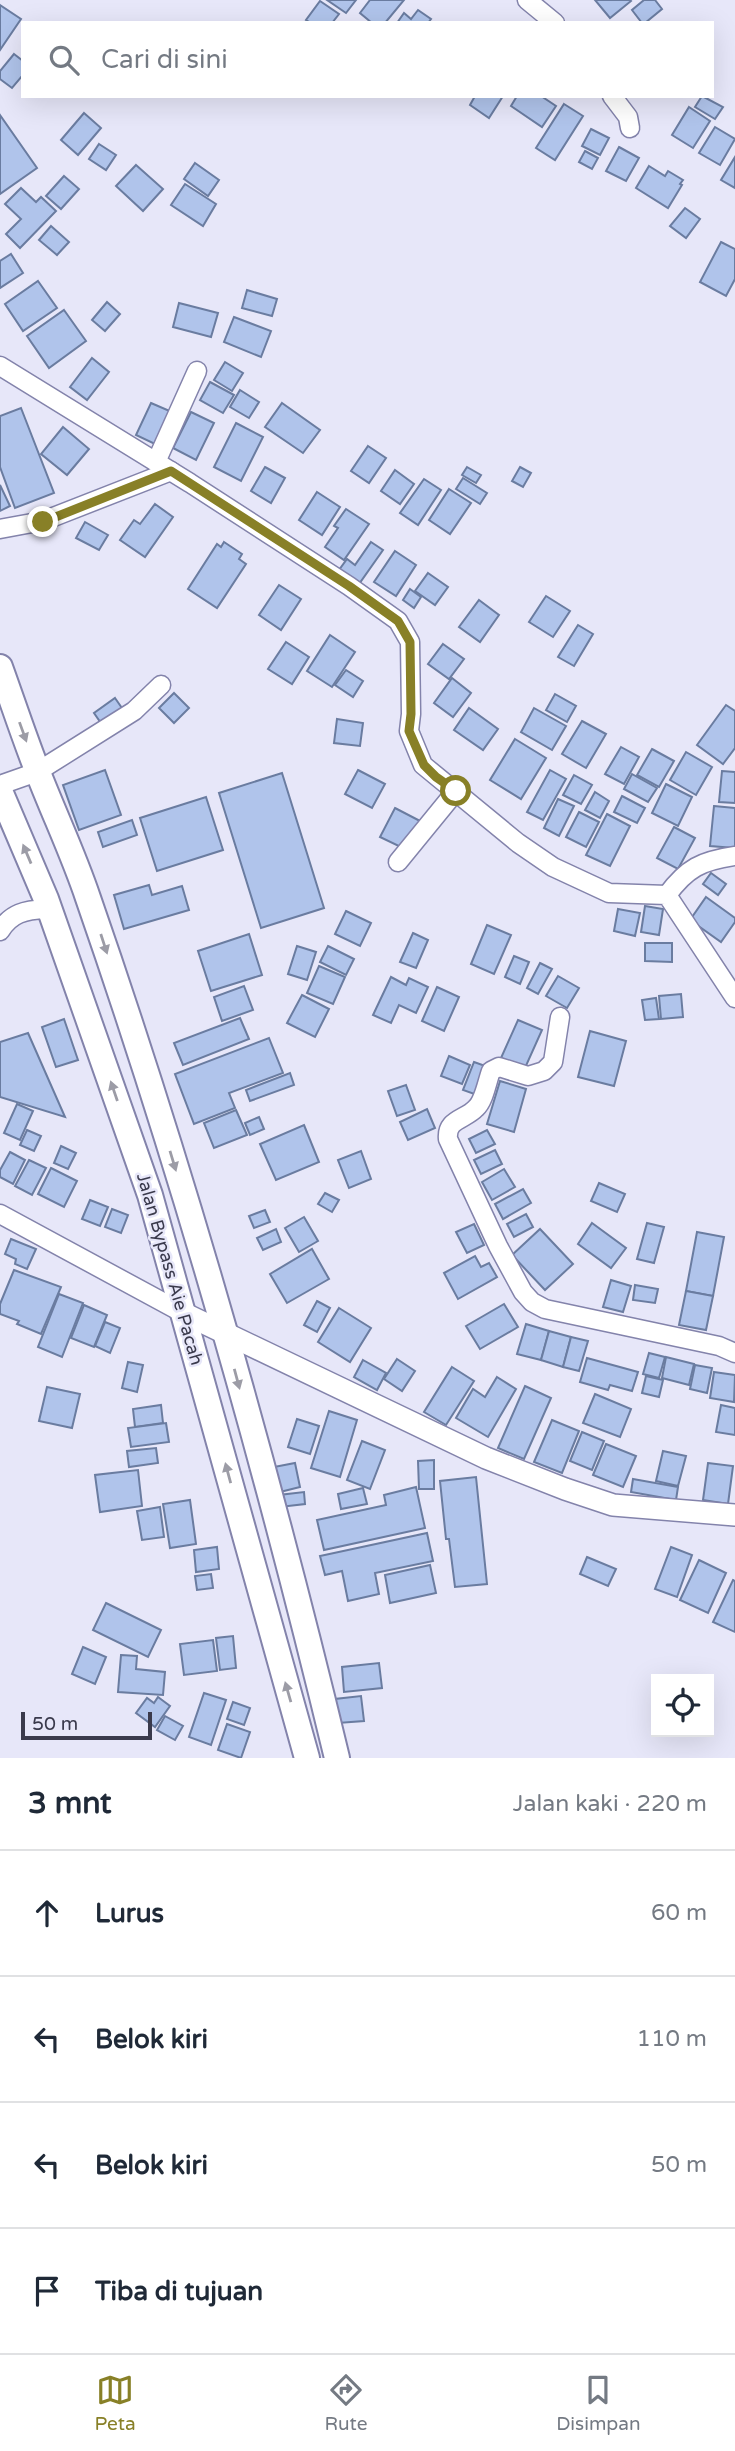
<!DOCTYPE html>
<html lang="id">
<head>
<meta charset="utf-8">
<style>
	body { margin:0; font-family:"Varela Round",sans-serif; background:#f6f6f7; color:#1f2937 }
	.controls { position:absolute; right:21px; bottom:21px; display:grid; overflow:hidden; border-radius:0px; box-shadow:0 7px 28px #0002 }
	.controls button { width:63px; height:63px; display:grid; place-items:center; padding:0; border:0; border-bottom:2px solid #e0e1e3; background:#fff; color:#1f2937; font:35px sans-serif }
	.scale { position:absolute; left:21px; bottom:18px; width:131px; box-sizing:border-box; padding-left:7px; border:4px solid #3a3a4c; border-top:0; font-size:19px; line-height:24px; white-space:nowrap; color:#3a3a4c; -webkit-text-stroke:5px #e7e7f9; paint-order:stroke }
	.stop { position:absolute; width:21px; height:21px; margin:-16px; border:5px solid #888027; border-radius:50%; background:#fff }
	.stop.end { background:#888027; border-color:#fff; box-shadow:0 2px 7px #0008 }
	.list { margin:0; padding:0; list-style:none }
	h2 { display:flex; justify-content:space-between; align-items:center; height:91px; margin:0; padding:0 28px; font-size:30px }
	h2 small { font-size:23px; font-weight:400; color:#747a83 }
	.list li { display:grid; grid-template-columns:46px 1fr auto; gap:21px; align-items:center; box-sizing:border-box; height:126px; padding:0 28px; border-top:2px solid #e0e1e3 }
	.list b { display:block; font-size:26px; white-space:nowrap }
	.list em { font-size:23px; font-style:normal; color:#747a83 }
	.icon { flex:none; width:38px; height:38px; fill:none; stroke:currentColor; stroke-width:2; stroke-linecap:round; stroke-linejoin:round }
	.map { position:relative; flex:none; width:735px; height:1758px; overflow:hidden }
	.search { position:absolute; background:#fff; box-shadow:0 7px 28px #0002; left:21px; right:21px; top:21px; height:77px; display:flex; align-items:center; gap:18px; box-sizing:border-box; padding:0 24px; border-radius:0px; color:#747a83; font-size:26px }
	.sheet { height:595px; background:#fff }
	nav { display:flex; justify-content:space-around; align-items:center; box-sizing:border-box; height:98px; border-top:2px solid #e0e1e3; background:#fff; font-size:19px; color:#747a83 }
	nav a { display:grid; justify-items:center; gap:4px }
	nav .on { color:#888027 }
	.map>svg:first-child { display:block }
</style>
</head>
<body>
<div class="map">
<svg width="735" height="1758" viewBox="0 0 735 1758">
	<rect width="100%" height="100%" fill="#e7e7f9"/>
	<g fill="#b0c4eb" stroke="#6a7ca0" stroke-width="2">
		<path d="M327,0H356L346,13Z"/>
		<path d="M370,0H404L385,23H372L360,13Z"/>
		<path d="M595,0H630L631,1L610,18Z"/>
		<path d="M644,0H655L662,9L645,23H642L632,10Z"/>
		<path d="M320,1L339,14L332,23H311L306,20Z"/>
		<path d="M0,5L21,19L0,50Z"/>
		<path d="M418,10L431,19L428,23H397L404,13L411,19Z"/>
		<path d="M14,54L23,61V75L12,88L0,79V71Z"/>
		<path d="M475,96H503L489,118L470,105Z"/>
		<path d="M517,96H541L556,106L542,127L511,106Z"/>
		<path d="M702,96L723,107L715,119L695,107Z"/>
		<path d="M564,104L583,116L555,160L536,148Z"/>
		<path d="M689,107L710,121L693,148L672,135Z"/>
		<path d="M84,113L101,128L78,155L61,140Z"/>
		<path d="M0,115L37,168L0,194Z"/>
		<path d="M715,127L735,139L720,165L699,153Z"/>
		<path d="M591,129L609,138L600,155L582,146Z"/>
		<path d="M99,144L116,155L106,170L89,159Z"/>
		<path d="M619,147L639,158L626,181L606,171Z"/>
		<path d="M585,151L598,158L592,169L579,162Z"/>
		<path d="M735,157V188L721,180Z"/>
		<path d="M195,163L219,180L208,196L184,179Z"/>
		<path d="M136,165L163,189L143,211L116,186Z"/>
		<path d="M649,166L665,176L668,171L683,180L680,184L682,185L668,208L636,188Z"/>
		<path d="M64,176L79,189L61,209L46,196Z"/>
		<path d="M185,184L216,204L203,226L171,205Z"/>
		<path d="M21,188L36,202L41,197L56,211L20,248L6,234L21,219L5,204Z"/>
		<path d="M685,208L700,219L686,238L670,226Z"/>
		<path d="M51,226L69,242L57,255L39,240Z"/>
		<path d="M721,242L735,249V279L726,296L700,282Z"/>
		<path d="M11,254L23,273L0,288V261Z"/>
		<path d="M38,281L57,308L23,331L5,304Z"/>
		<path d="M247,290L277,299L272,316L242,308Z"/>
		<path d="M107,302L120,314L105,331L92,320Z"/>
		<path d="M179,303L218,313L211,337L173,327Z"/>
		<path d="M64,310L86,341L49,368L27,336Z"/>
		<path d="M234,317L271,331L261,357L224,342Z"/>
		<path d="M92,358L109,372L87,400L70,387Z"/>
		<path d="M225,362L243,373L232,391L214,380Z"/>
		<path d="M210,382L234,395L223,413L200,400Z"/>
		<path d="M240,390L259,402L249,418L230,407Z"/>
		<path d="M151,403L172,412L157,445L136,435Z"/>
		<path d="M282,403L320,430L303,453L265,427Z"/>
		<path d="M21,408L54,493L15,508L0,467V416Z"/>
		<path d="M191,412L214,423L196,460L173,448Z"/>
		<path d="M236,423L263,437L241,481L214,467Z"/>
		<path d="M63,427L89,449L67,475L41,454Z"/>
		<path d="M368,446L386,458L369,483L351,471Z"/>
		<path d="M265,467L285,478L271,503L251,491Z"/>
		<path d="M467,467L481,475L476,483L462,475Z"/>
		<path d="M520,467L531,473L523,487L512,481Z"/>
		<path d="M395,470L414,484L400,504L381,491Z"/>
		<path d="M463,478L487,493L480,504L456,489Z"/>
		<path d="M424,479L441,490L418,525L400,513Z"/>
		<path d="M0,485L10,506L0,511Z"/>
		<path d="M449,489L471,503L450,534L429,520Z"/>
		<path d="M317,492L340,507L322,535L299,520Z"/>
		<path d="M155,504L173,517L145,557L120,540L134,520L140,524Z"/>
		<path d="M346,509L369,524L344,560L325,547L338,528L334,526Z"/>
		<path d="M85,522L108,535L99,550L76,538Z"/>
		<path d="M224,542L242,554L239,559L246,564L217,608L188,589L217,544L221,547Z"/>
		<path d="M371,542L383,550L359,584L339,570L347,559L355,565Z"/>
		<path d="M395,551L416,565L396,596L374,582Z"/>
		<path d="M428,573L448,587L435,605L415,591Z"/>
		<path d="M279,585L301,599L281,630L259,615Z"/>
		<path d="M410,589L421,597L414,608L403,600Z"/>
		<path d="M546,596L570,611L553,637L529,622Z"/>
		<path d="M479,600L499,615L480,642L459,627Z"/>
		<path d="M578,625L593,634L574,666L558,657Z"/>
		<path d="M330,635L355,652L332,687L307,671Z"/>
		<path d="M286,642L309,657L292,684L268,669Z"/>
		<path d="M443,644L464,659L449,679L428,664Z"/>
		<path d="M346,670L363,681L353,697L335,685Z"/>
		<path d="M452,678L471,693L453,717L434,703Z"/>
		<path d="M174,693L189,708L174,723L159,708Z"/>
		<path d="M555,694L576,706L567,722L546,710Z"/>
		<path d="M115,698L124,711L103,726L94,713Z"/>
		<path d="M726,705L735,711V748L723,764L697,745Z"/>
		<path d="M469,708L498,729L483,750L454,730Z"/>
		<path d="M534,708L566,726L552,750L521,732Z"/>
		<path d="M337,719L363,723L360,746L334,743Z"/>
		<path d="M582,721L606,734L586,768L562,754Z"/>
		<path d="M515,739L546,758L521,799L490,780Z"/>
		<path d="M621,747L639,757L624,784L605,774Z"/>
		<path d="M652,749L674,761L659,787L637,775Z"/>
		<path d="M686,752L712,767L696,795L670,780Z"/>
		<path d="M105,770L121,815L79,830L63,785Z"/>
		<path d="M358,770L385,784L372,808L345,794Z"/>
		<path d="M550,770L566,779L543,820L527,812Z"/>
		<path d="M722,771L735,772V803L719,802Z"/>
		<path d="M282,773L324,908L261,928L219,793Z"/>
		<path d="M632,774L657,788L648,802L624,789Z"/>
		<path d="M574,775L592,785L581,804L563,795Z"/>
		<path d="M666,784L692,797L678,826L652,813Z"/>
		<path d="M595,792L609,801L600,818L585,810Z"/>
		<path d="M622,796L645,808L637,823L614,812Z"/>
		<path d="M206,797L223,850L157,871L140,818Z"/>
		<path d="M558,799L574,806L559,836L544,828Z"/>
		<path d="M714,806L735,808V848L710,846Z"/>
		<path d="M395,808L422,822L407,850L380,837Z"/>
		<path d="M579,812L599,822L586,847L566,837Z"/>
		<path d="M607,814L630,826L610,866L586,855Z"/>
		<path d="M132,820L137,835L103,847L98,832Z"/>
		<path d="M674,827L695,838L678,869L657,858Z"/>
		<path d="M711,873L726,884L718,895L703,884Z"/>
		<path d="M149,885L152,895L182,886L189,910L124,929L114,895Z"/>
		<path d="M706,897L735,918V922L721,942L690,920Z"/>
		<path d="M645,906L663,909L659,935L641,932Z"/>
		<path d="M618,909L640,913L635,936L614,931Z"/>
		<path d="M346,911L371,923L360,946L335,934Z"/>
		<path d="M487,925L511,935L494,974L471,964Z"/>
		<path d="M413,933L428,940L416,968L400,962Z"/>
		<path d="M249,934L262,975L211,991L198,951Z"/>
		<path d="M645,943H672V962L645,961Z"/>
		<path d="M297,946L316,952L307,980L288,974Z"/>
		<path d="M328,946L354,959L346,975L320,962Z"/>
		<path d="M514,956L529,962L520,984L505,977Z"/>
		<path d="M540,963L552,969L538,994L527,988Z"/>
		<path d="M319,966L345,977L333,1004L307,993Z"/>
		<path d="M558,976L579,988L567,1008L546,996Z"/>
		<path d="M391,977L406,985L409,978L428,987L416,1013L399,1005L391,1023L373,1015Z"/>
		<path d="M244,986L253,1010L222,1021L214,997Z"/>
		<path d="M437,987L459,997L444,1031L422,1021Z"/>
		<path d="M681,994L683,1017L661,1019L659,996Z"/>
		<path d="M302,995L329,1009L315,1037L287,1023Z"/>
		<path d="M656,998L659,1019L645,1020L642,1000Z"/>
		<path d="M240,1018L249,1039L183,1065L174,1043Z"/>
		<path d="M64,1019L78,1060L56,1067L42,1027Z"/>
		<path d="M518,1020L542,1030L525,1068L501,1058Z"/>
		<path d="M590,1031L626,1041L614,1086L578,1077Z"/>
		<path d="M28,1033L65,1117L0,1097V1042Z"/>
		<path d="M269,1038L283,1073L229,1093L235,1108L194,1124L175,1074Z"/>
		<path d="M449,1056L470,1065L462,1084L441,1076Z"/>
		<path d="M474,1062L491,1068L480,1096L463,1090Z"/>
		<path d="M290,1073L294,1085L250,1101L246,1090Z"/>
		<path d="M500,1081L526,1089L514,1132L487,1124Z"/>
		<path d="M406,1085L415,1110L397,1116L388,1091Z"/>
		<path d="M17,1104L33,1111L20,1140L4,1133Z"/>
		<path d="M427,1109L435,1128L408,1140L400,1122Z"/>
		<path d="M236,1110L247,1135L214,1148L204,1123Z"/>
		<path d="M259,1117L264,1129L250,1135L245,1123Z"/>
		<path d="M304,1125L319,1162L276,1180L260,1144Z"/>
		<path d="M27,1130L41,1136L34,1151L20,1145Z"/>
		<path d="M487,1130L495,1144L476,1153L469,1139Z"/>
		<path d="M61,1146L76,1153L68,1169L54,1163Z"/>
		<path d="M495,1150L502,1164L481,1174L474,1160Z"/>
		<path d="M361,1151L371,1179L349,1188L338,1160Z"/>
		<path d="M10,1152L25,1160L13,1184L0,1177V1170Z"/>
		<path d="M29,1160L46,1168L32,1195L15,1186Z"/>
		<path d="M51,1168L77,1181L64,1207L38,1194Z"/>
		<path d="M504,1169L515,1187L492,1200L482,1182Z"/>
		<path d="M599,1183L625,1194L617,1212L591,1201Z"/>
		<path d="M523,1189L531,1203L503,1219L495,1204Z"/>
		<path d="M325,1193L339,1200L332,1212L318,1204Z"/>
		<path d="M90,1200L108,1207L100,1226L82,1219Z"/>
		<path d="M112,1209L128,1215L121,1233L105,1227Z"/>
		<path d="M265,1210L270,1222L254,1228L249,1216Z"/>
		<path d="M526,1214L533,1227L514,1237L507,1224Z"/>
		<path d="M304,1217L318,1241L299,1252L285,1228Z"/>
		<path d="M592,1223L626,1248L611,1268L578,1244Z"/>
		<path d="M647,1223L664,1227L654,1263L637,1259Z"/>
		<path d="M474,1224L484,1245L467,1253L456,1232Z"/>
		<path d="M276,1229L281,1242L263,1250L257,1238Z"/>
		<path d="M540,1229L573,1264L545,1290L512,1255Z"/>
		<path d="M697,1232L724,1237L713,1296L686,1291Z"/>
		<path d="M11,1239L36,1249L27,1269L15,1264L16,1259L5,1254Z"/>
		<path d="M312,1249L329,1279L287,1303L270,1274Z"/>
		<path d="M475,1256L481,1267L489,1263L497,1277L458,1299L444,1273Z"/>
		<path d="M14,1270L61,1287L41,1334L17,1324L19,1321L0,1314V1304Z"/>
		<path d="M611,1280L631,1286L623,1312L603,1307Z"/>
		<path d="M635,1285L658,1289L655,1303L633,1300Z"/>
		<path d="M686,1291L713,1296L706,1330L679,1325Z"/>
		<path d="M59,1294L83,1303L62,1357L38,1347Z"/>
		<path d="M317,1301L330,1308L317,1332L304,1325Z"/>
		<path d="M504,1304L518,1327L480,1349L466,1326Z"/>
		<path d="M84,1305L107,1315L94,1347L71,1338Z"/>
		<path d="M339,1308L371,1328L350,1362L318,1342Z"/>
		<path d="M105,1322L120,1328L110,1353L95,1346Z"/>
		<path d="M526,1324L549,1331L541,1360L517,1354Z"/>
		<path d="M549,1331L571,1337L563,1367L541,1360Z"/>
		<path d="M571,1337L588,1341L579,1371L563,1367Z"/>
		<path d="M649,1353L665,1357L659,1378L643,1374Z"/>
		<path d="M666,1357L694,1364L689,1385L662,1378Z"/>
		<path d="M587,1358L638,1372L632,1391L610,1385L608,1390L580,1382Z"/>
		<path d="M397,1359L415,1371L402,1391L384,1379Z"/>
		<path d="M363,1360L386,1373L377,1390L354,1377Z"/>
		<path d="M128,1362L143,1365L137,1392L122,1388Z"/>
		<path d="M695,1365L712,1368L707,1393L690,1389Z"/>
		<path d="M452,1367L474,1381L446,1425L424,1412Z"/>
		<path d="M714,1372L735,1375L734,1402L710,1398Z"/>
		<path d="M646,1376L663,1380L659,1397L642,1393Z"/>
		<path d="M497,1377L516,1389L488,1437L456,1418L473,1389L485,1397Z"/>
		<path d="M525,1386L551,1398L524,1459L498,1448Z"/>
		<path d="M47,1387L80,1394L72,1428L39,1421Z"/>
		<path d="M595,1394L631,1409L620,1437L583,1423Z"/>
		<path d="M161,1405L163,1423L135,1427L133,1409Z"/>
		<path d="M721,1405L735,1408V1435L716,1432Z"/>
		<path d="M329,1411L357,1420L340,1477L311,1468Z"/>
		<path d="M297,1419L319,1426L310,1454L288,1447Z"/>
		<path d="M552,1420L579,1431L562,1473L534,1462Z"/>
		<path d="M166,1423L169,1442L131,1447L128,1428Z"/>
		<path d="M582,1432L604,1441L592,1470L570,1461Z"/>
		<path d="M362,1441L385,1450L370,1489L347,1480Z"/>
		<path d="M606,1444L636,1456L623,1487L593,1475Z"/>
		<path d="M156,1448L158,1463L129,1467L127,1451Z"/>
		<path d="M663,1451L686,1456L678,1486L656,1481Z"/>
		<path d="M434,1460V1489H419L418,1461Z"/>
		<path d="M295,1463L300,1487L280,1492L274,1467Z"/>
		<path d="M708,1463L733,1466L728,1504L703,1500Z"/>
		<path d="M138,1470L142,1506L100,1512L95,1475Z"/>
		<path d="M476,1477L487,1584L455,1587L449,1539H446L440,1481Z"/>
		<path d="M633,1479L678,1487L676,1500L631,1492Z"/>
		<path d="M416,1487L425,1528L324,1550L317,1520L386,1505L384,1495Z"/>
		<path d="M363,1488L367,1504L341,1509L338,1494Z"/>
		<path d="M304,1492L305,1504L280,1507L279,1495Z"/>
		<path d="M190,1500L196,1544L170,1548L163,1504Z"/>
		<path d="M160,1507L164,1537L142,1540L137,1511Z"/>
		<path d="M427,1533L433,1561L375,1573L379,1594L348,1601L342,1571L325,1575L320,1556Z"/>
		<path d="M217,1547L219,1569L196,1572L194,1550Z"/>
		<path d="M671,1547L692,1555L677,1597L655,1589Z"/>
		<path d="M587,1557L616,1569L608,1586L580,1574Z"/>
		<path d="M699,1560L726,1573L708,1613L680,1600Z"/>
		<path d="M430,1565L436,1593L390,1603L385,1575Z"/>
		<path d="M211,1574L213,1588L197,1590L195,1576Z"/>
		<path d="M733,1580L735,1581V1632L713,1622Z"/>
		<path d="M106,1603L161,1630L148,1657L93,1630Z"/>
		<path d="M233,1636L236,1668L220,1670L216,1638Z"/>
		<path d="M213,1640L217,1671L184,1675L180,1644Z"/>
		<path d="M83,1647L106,1657L95,1684L72,1674Z"/>
		<path d="M121,1655L137,1656L136,1669L165,1672L163,1695L118,1692Z"/>
		<path d="M379,1663L382,1688L344,1692L342,1667Z"/>
		<path d="M204,1693L226,1700L211,1745L189,1737Z"/>
		<path d="M361,1696L364,1721L338,1723L335,1699Z"/>
		<path d="M158,1697L170,1706L155,1727L136,1713L147,1698L154,1703Z"/>
		<path d="M233,1702L250,1708L244,1725L227,1719Z"/>
		<path d="M165,1716L183,1726L175,1740L157,1730Z"/>
		<path d="M227,1724L250,1732L241,1758L218,1750Z"/>
	</g>
	<g fill="none" stroke-linecap="round" stroke-linejoin="round">
		<defs>
			<g id="minor">
				<path d="M527,0L555,23"/>
				<path d="M612,96L628,117L630,128"/>
				<path d="M0,366L190,483L349,586L398,621L410,642L411,714L409,731L423,765L518,843L553,867L609,893L667,895L735,998"/>
				<path d="M156,462L197,371"/>
				<path d="M0,529L43,521L171,471"/>
				<path d="M0,785L37,772L134,711L161,685"/>
				<path d="M398,862L456,791"/>
				<path d="M667,895C687,868 701,861 735,856"/>
				<path d="M0,931C11,913 25,910 46,909V899"/>
				<path d="M560,1017L553,1062L544,1071L528,1076L499,1067L491,1071C487,1082 484,1101 476,1108C465,1120 446,1119 448,1139L498,1246L523,1292L532,1302L545,1309L719,1346L735,1353"/>
				<path d="M0,1214L183,1313"/>
			</g>
			<path id="major" d="M183,1313L486,1458L565,1489L613,1505L735,1515"/>
			<g id="highway">
				<path d="M0,667C13,703 25,740 39,775C55,816 74,856 88,898C186,1180 267,1468 337,1758"/>
				<path d="M0,791L46,899L150,1195L307,1758"/>
			</g>
		</defs>
		<use href="#minor" stroke="#8383ab" stroke-width="21"/>
		<use href="#major" stroke="#8383ab" stroke-width="24"/>
		<use href="#highway" stroke="#8383ab" stroke-width="28"/>
		<use href="#minor" stroke="#fff" stroke-width="18"/>
		<use href="#major" stroke="#fff" stroke-width="21"/>
		<use href="#highway" stroke="#fff" stroke-width="24"/>
	</g>
	<defs><path id="oneway-solid" d="M-6-.8H1V-3.2L6.5 0L1 3.2V.8H-6Z" transform="scale(1.75)"/></defs>
	<g fill="#9c9ca6">
		<use href="#oneway-solid" transform="translate(23 732) rotate(70)"/>
		<use href="#oneway-solid" transform="translate(27 854) rotate(-113)"/>
		<use href="#oneway-solid" transform="translate(104 944) rotate(72)"/>
		<use href="#oneway-solid" transform="translate(114 1091) rotate(-109)"/>
		<use href="#oneway-solid" transform="translate(173 1161) rotate(73)"/>
		<use href="#oneway-solid" transform="translate(237 1379) rotate(75)"/>
		<use href="#oneway-solid" transform="translate(228 1473) rotate(-105)"/>
		<use href="#oneway-solid" transform="translate(288 1692) rotate(-106)"/>
	</g>
	<g fill="none" stroke-linecap="round" stroke-linejoin="round">
		<path stroke="#888027" stroke-width="9" d="M43,522L171,471L349,586L398,621L410,642L411,714L409,731L424,765L436,777L456,791"/>
	</g>
	<g text-anchor="middle" stroke-width="5" stroke-linejoin="round" paint-order="stroke">
		<g font-size="18" fill="#3a3a4c" stroke="#e7e7f9">
			<text transform="translate(170 1269) rotate(74)" y="6">Jalan Bypass Aie Pacah</text>
		</g>
	</g>
</svg>
<div class="controls">
<button><svg class="icon" aria-label="locate" viewBox="0 0 24 24"><circle cx="12" cy="12" r="6"/><path d="M12 2v4M12 18v4M2 12h4M18 12h4"/></svg></button>
</div>
<div class="scale">50 m</div>
<div class="stop" style="left:456px;top:791px"></div>
<div class="stop end" style="left:43px;top:522px"></div>
<div class="search"><svg class="icon" aria-label="search" viewBox="0 0 24 24"><circle cx="10" cy="10" r="6"/><path d="M15 15l6 6"/></svg>Cari di sini</div>
</div>
<section class="sheet">
<h2>3 mnt<small>Jalan kaki · 220 m</small></h2>
<ul class="list">
<li><svg class="icon" aria-label="ahead" viewBox="0 0 24 24"><path d="M12 20V5M6 11l6-6 6 6"/></svg><div><b>Lurus</b></div><em>60 m</em></li>
<li><svg class="icon" aria-label="left" viewBox="0 0 24 24"><path d="M17 20v-9H6M10 6l-5 5 5 5"/></svg><div><b>Belok kiri</b></div><em>110 m</em></li>
<li><svg class="icon" aria-label="left" viewBox="0 0 24 24"><path d="M17 20v-9H6M10 6l-5 5 5 5"/></svg><div><b>Belok kiri</b></div><em>50 m</em></li>
<li><svg class="icon" aria-label="arrive" viewBox="0 0 24 24"><path d="M6 21V4h12l-3 4 3 4H6"/></svg><div><b>Tiba di tujuan</b></div></li>
</ul>
</section>
<nav>
<a class="on"><svg class="icon" aria-label="map" viewBox="0 0 24 24"><path d="M3 6l6-2 6 2 6-2v14l-6 2-6-2-6 2zM9 4v14M15 6v14"/></svg>Peta</a>
<a><svg class="icon" aria-label="directions" viewBox="0 0 24 24"><path d="M12 3l9 9-9 9-9-9zM9 14v-3h6M13 9l2 2-2 2"/></svg>Rute</a>
<a><svg class="icon" aria-label="saved" viewBox="0 0 24 24"><path d="M7 4h10v16l-5-4-5 4z"/></svg>Disimpan</a>
</nav>
</body>
</html>
